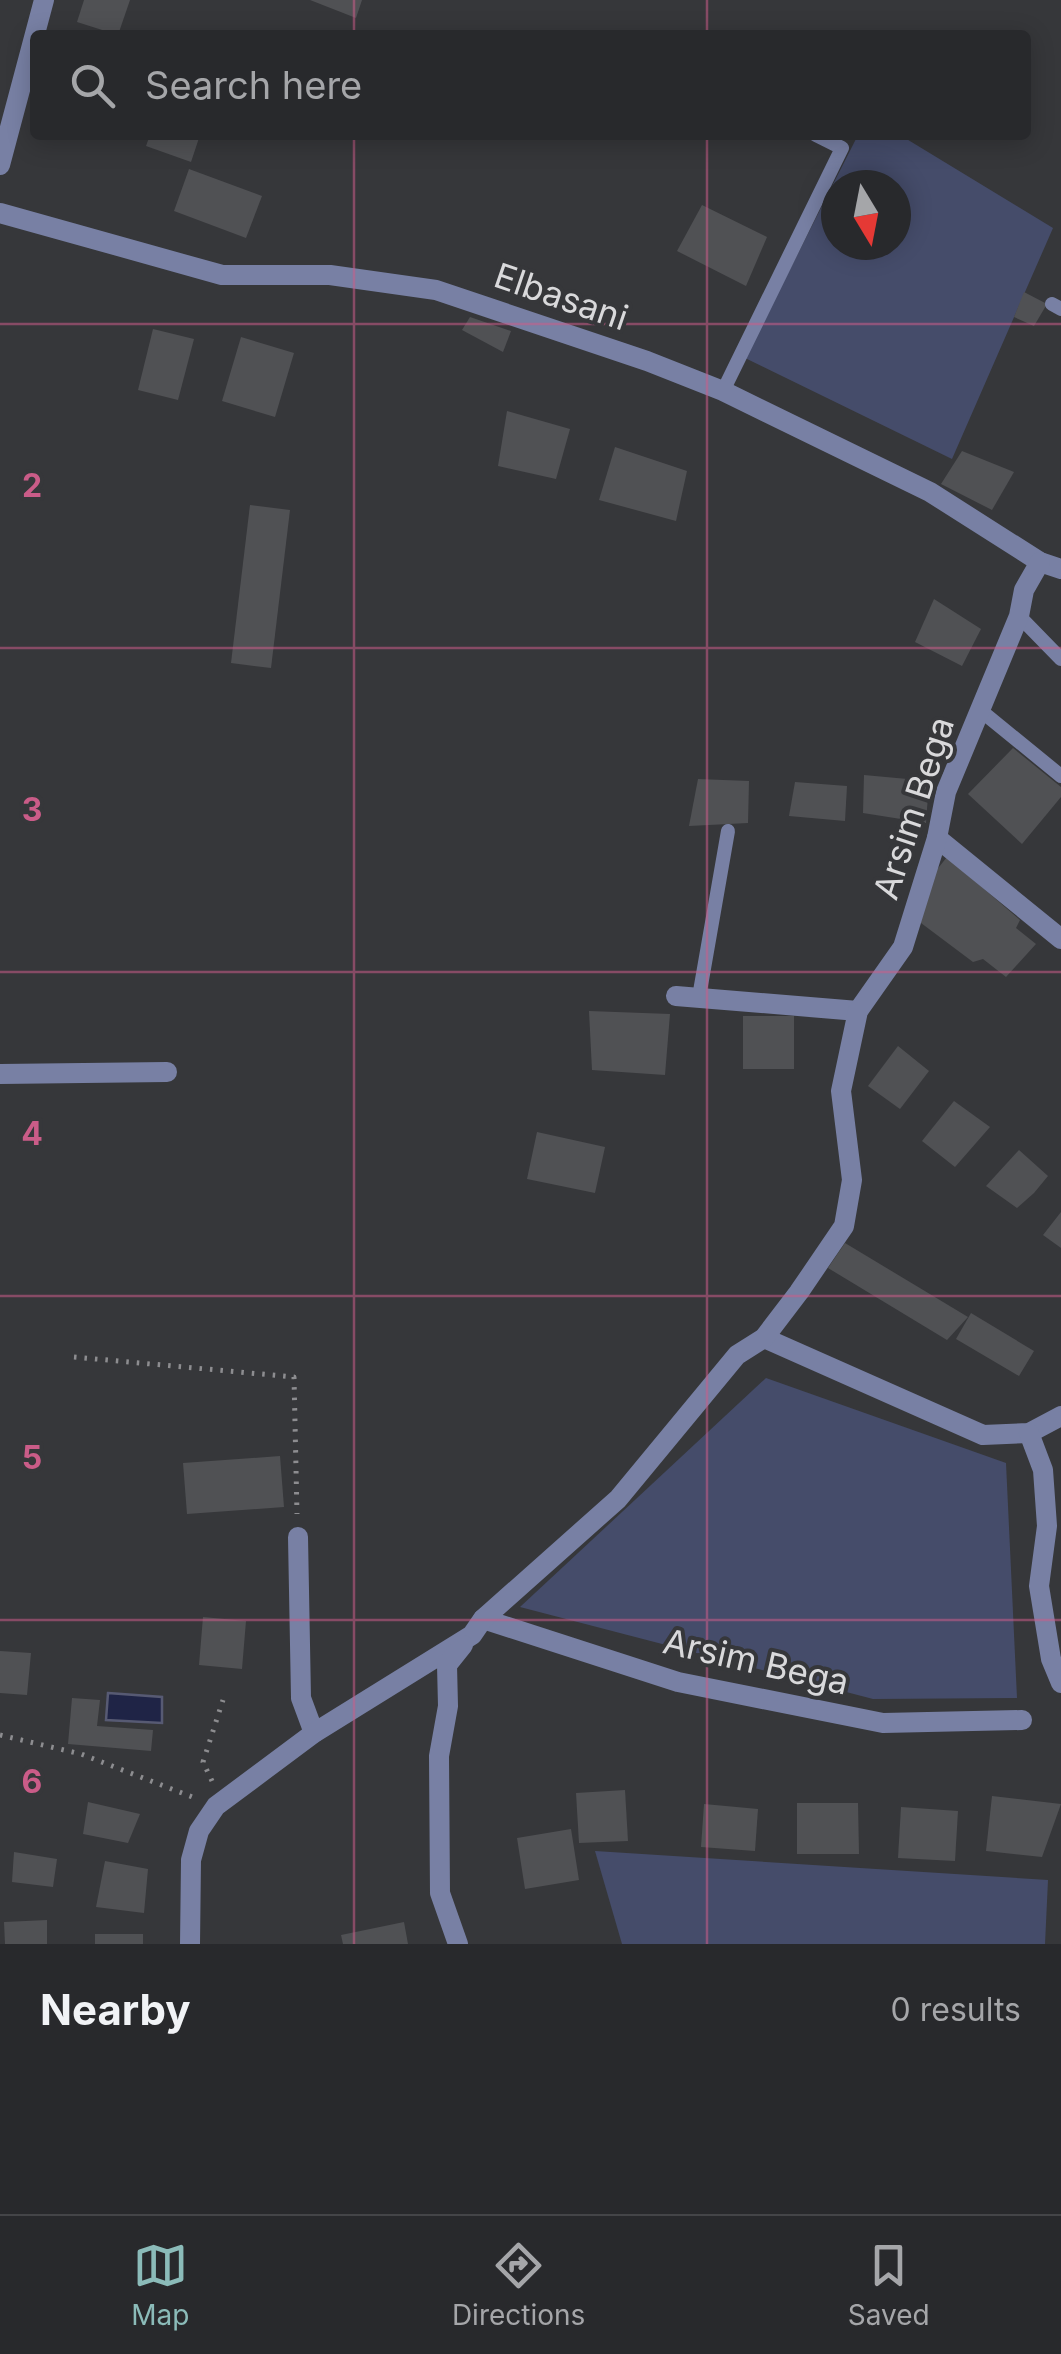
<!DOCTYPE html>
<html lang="en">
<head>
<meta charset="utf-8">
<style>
	body { margin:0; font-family:Inter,sans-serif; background:#343538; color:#f1f3f6 }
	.compass { position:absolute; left:821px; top:170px; width:90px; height:90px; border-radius:50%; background:#28292c; box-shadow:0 5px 25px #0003; rotate:170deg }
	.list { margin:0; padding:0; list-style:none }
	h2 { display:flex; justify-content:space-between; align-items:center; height:130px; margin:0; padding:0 40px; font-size:42px }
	h2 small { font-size:32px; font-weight:400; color:#a5a6a9 }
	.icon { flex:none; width:55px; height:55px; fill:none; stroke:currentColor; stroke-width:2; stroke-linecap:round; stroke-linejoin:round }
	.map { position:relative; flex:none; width:1061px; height:1944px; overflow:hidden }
	.search { position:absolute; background:#28292c; box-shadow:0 5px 25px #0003; left:30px; right:30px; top:30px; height:110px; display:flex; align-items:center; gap:25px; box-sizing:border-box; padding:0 35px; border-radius:10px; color:#a5a6a9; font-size:38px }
	.sheet { height:270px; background:#28292c }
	nav { display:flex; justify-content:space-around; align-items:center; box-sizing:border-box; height:140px; border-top:2px solid #444548; background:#28292c; font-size:28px; color:#a5a6a9 }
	nav a { display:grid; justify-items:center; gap:5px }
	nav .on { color:#8bbbb9 }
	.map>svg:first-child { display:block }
</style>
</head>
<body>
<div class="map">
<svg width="1061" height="1944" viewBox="0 0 1061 1944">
	<rect width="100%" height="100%" fill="#36373a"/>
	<g fill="#454c6a" fill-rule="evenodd">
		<path d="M858,135H900L1053,228L952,459L745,358ZM836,185H896V245H836Z"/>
		<path d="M766,1378L1006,1463L1017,1698L873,1699L520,1607Z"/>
		<path d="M595,1851L1048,1880L1045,1944H622Z"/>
	</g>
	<path fill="#1f2446" stroke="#575a73" stroke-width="2.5" d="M108,1693L162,1697V1723L106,1720Z"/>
	<g fill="#505154">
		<path d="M84,0H130L118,35L77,22Z"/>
		<path d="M310,0H362L356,18Z"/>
		<path d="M150,135H200L191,162L146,146Z"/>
		<path d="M189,169L262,196L246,238L174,211Z"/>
		<path d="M702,205L767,237L746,286L677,251Z"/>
		<path d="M1024,292L1047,304L1034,326L1014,317Z"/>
		<path d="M470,317L511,331L503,352L462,330Z"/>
		<path d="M153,329L194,339L178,400L138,390Z"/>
		<path d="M241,337L294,353L275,417L222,401Z"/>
		<path d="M507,411L570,429L556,479L498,466Z"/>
		<path d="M615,447L687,471L676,521L599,500Z"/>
		<path d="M962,451L1014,472L992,510L941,484Z"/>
		<path d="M250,505L290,510L271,668L231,663Z"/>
		<path d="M934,599L981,629L962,666L915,642Z"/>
		<path d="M1013,748L1061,787V797L1022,844L968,794Z"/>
		<path d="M864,775L929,781L926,823L863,813Z"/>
		<path d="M698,779L749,781L748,823L689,826Z"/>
		<path d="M795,782L847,786L845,821L789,816Z"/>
		<path d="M947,857L1020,920L1016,928L1036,944L1006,977L983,959L973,962L917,920L931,877Z"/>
		<path d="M589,1011L670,1014L665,1075L592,1070Z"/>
		<rect x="743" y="1016" width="51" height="53"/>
		<path d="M898,1046L929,1071L900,1109L868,1086Z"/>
		<path d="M954,1101L990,1127L955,1167L922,1141Z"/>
		<path d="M537,1132L605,1147L595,1193L527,1179Z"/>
		<path d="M1019,1150L1048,1176L1034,1193L1017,1208L986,1186Z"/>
		<path d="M1061,1212V1248L1043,1235Z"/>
		<path d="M845,1243L968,1317L947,1340L828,1268Z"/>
		<path d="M971,1313L1034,1351L1019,1376L956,1339Z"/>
		<path d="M280,1456L284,1507L187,1514L183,1463Z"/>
		<path d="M203,1617L246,1621L242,1669L199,1665Z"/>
		<path d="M0,1651L31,1653L27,1695L0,1693Z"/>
		<path d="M72,1698L100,1700L97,1726L153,1730L151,1751L68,1744Z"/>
		<path d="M625,1790L628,1841L579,1843L576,1793Z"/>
		<path d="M992,1796L1061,1804L1042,1857L986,1851Z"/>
		<path d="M88,1802L140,1814L128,1843L83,1834Z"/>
		<path d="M797,1803H858L859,1854H797Z"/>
		<path d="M704,1804L758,1809L755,1851L701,1847Z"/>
		<path d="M901,1807L958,1811L955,1861L898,1858Z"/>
		<path d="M571,1829L579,1880L525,1889L517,1838Z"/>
		<path d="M14,1852L57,1859L53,1887L12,1882Z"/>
		<path d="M105,1861L148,1869L144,1913L96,1907Z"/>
		<path d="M47,1920V1944H5L4,1922Z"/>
		<path d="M404,1922L408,1944H343L341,1935Z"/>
		<rect x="95" y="1934" width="48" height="10"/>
	</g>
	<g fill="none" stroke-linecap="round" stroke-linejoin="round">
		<g stroke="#8d8d90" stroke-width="5" stroke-dasharray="2.5 8" stroke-linecap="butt">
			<path d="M74,1357L294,1377L297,1514"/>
			<path d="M0,1735L81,1754L195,1798"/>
			<path d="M212,1781L203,1762L223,1700"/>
		</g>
		<g stroke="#7880a4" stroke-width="14">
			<path d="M1052,304L1061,309"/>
			<path d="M723,391L842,148L816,135"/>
			<path d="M1019,616L1061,659"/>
			<path d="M980,710L1061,776"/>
			<path d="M699,997L728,831"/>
		</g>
		<g stroke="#7880a4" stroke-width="20">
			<path d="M0,165L44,0"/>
			<path d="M0,213L222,275H330L436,290L647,361L723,391L930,492L1040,562L1061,569"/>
			<path d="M937,838L1061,939"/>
			<path d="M676,996L858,1011"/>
			<path d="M0,1074L167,1072"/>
			<path d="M764,1338L983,1435L1029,1433L1061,1416"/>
			<path d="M1029,1433L1043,1470L1047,1526L1039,1586L1051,1659L1061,1683"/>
			<path d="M298,1537L301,1698L314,1733"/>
			<path d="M483,1619L678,1682L883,1723L1022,1720"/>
			<path d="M190,1944L191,1860L199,1831L216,1806L314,1733L472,1635L483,1619L618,1499L737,1355L764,1338L799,1292L844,1226L852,1180L841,1091L858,1011L903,947L937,838L946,792L1019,616L1024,590L1040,562"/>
			<path d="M458,1944L440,1893L439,1756L448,1706L447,1665L463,1645"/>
		</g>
	</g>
	<path fill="none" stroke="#ca5c88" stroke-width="2.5" stroke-opacity="0.55" d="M354,0V35M707,0V35M354,135V1944M707,135V1944M0,324H1061M0,648H1061M0,972H1061M0,1296H1061M0,1620H1061"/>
	<g text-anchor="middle" stroke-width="8" stroke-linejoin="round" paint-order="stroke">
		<g font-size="35" fill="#d9d9db" stroke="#36373a">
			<text transform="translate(561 297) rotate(19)" y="12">Elbasani</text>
			<text transform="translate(914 808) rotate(-72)" y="12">Arsim Bega</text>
			<text transform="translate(756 1662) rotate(13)" y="12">Arsim Bega</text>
		</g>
	</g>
	<g font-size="32" text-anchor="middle" font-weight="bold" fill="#ca5c88" stroke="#36373a" stroke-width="8" stroke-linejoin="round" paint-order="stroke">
		<text x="32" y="497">2</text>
		<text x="32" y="821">3</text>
		<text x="32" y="1145">4</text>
		<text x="32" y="1469">5</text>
		<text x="32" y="1793">6</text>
	</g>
</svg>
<svg class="compass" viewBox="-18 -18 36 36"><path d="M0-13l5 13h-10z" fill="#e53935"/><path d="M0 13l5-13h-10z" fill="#a5a6a9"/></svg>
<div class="search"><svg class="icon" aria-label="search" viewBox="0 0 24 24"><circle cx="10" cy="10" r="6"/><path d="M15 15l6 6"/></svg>Search here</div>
</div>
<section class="sheet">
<h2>Nearby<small>0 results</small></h2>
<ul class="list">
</ul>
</section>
<nav>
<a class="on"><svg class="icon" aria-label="map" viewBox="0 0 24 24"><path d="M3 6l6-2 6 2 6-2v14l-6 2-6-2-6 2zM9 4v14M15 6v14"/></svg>Map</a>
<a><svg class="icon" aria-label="directions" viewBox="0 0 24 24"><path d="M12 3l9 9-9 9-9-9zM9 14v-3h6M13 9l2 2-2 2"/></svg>Directions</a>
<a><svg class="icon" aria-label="saved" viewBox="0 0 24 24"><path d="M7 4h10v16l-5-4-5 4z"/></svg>Saved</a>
</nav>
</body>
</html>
